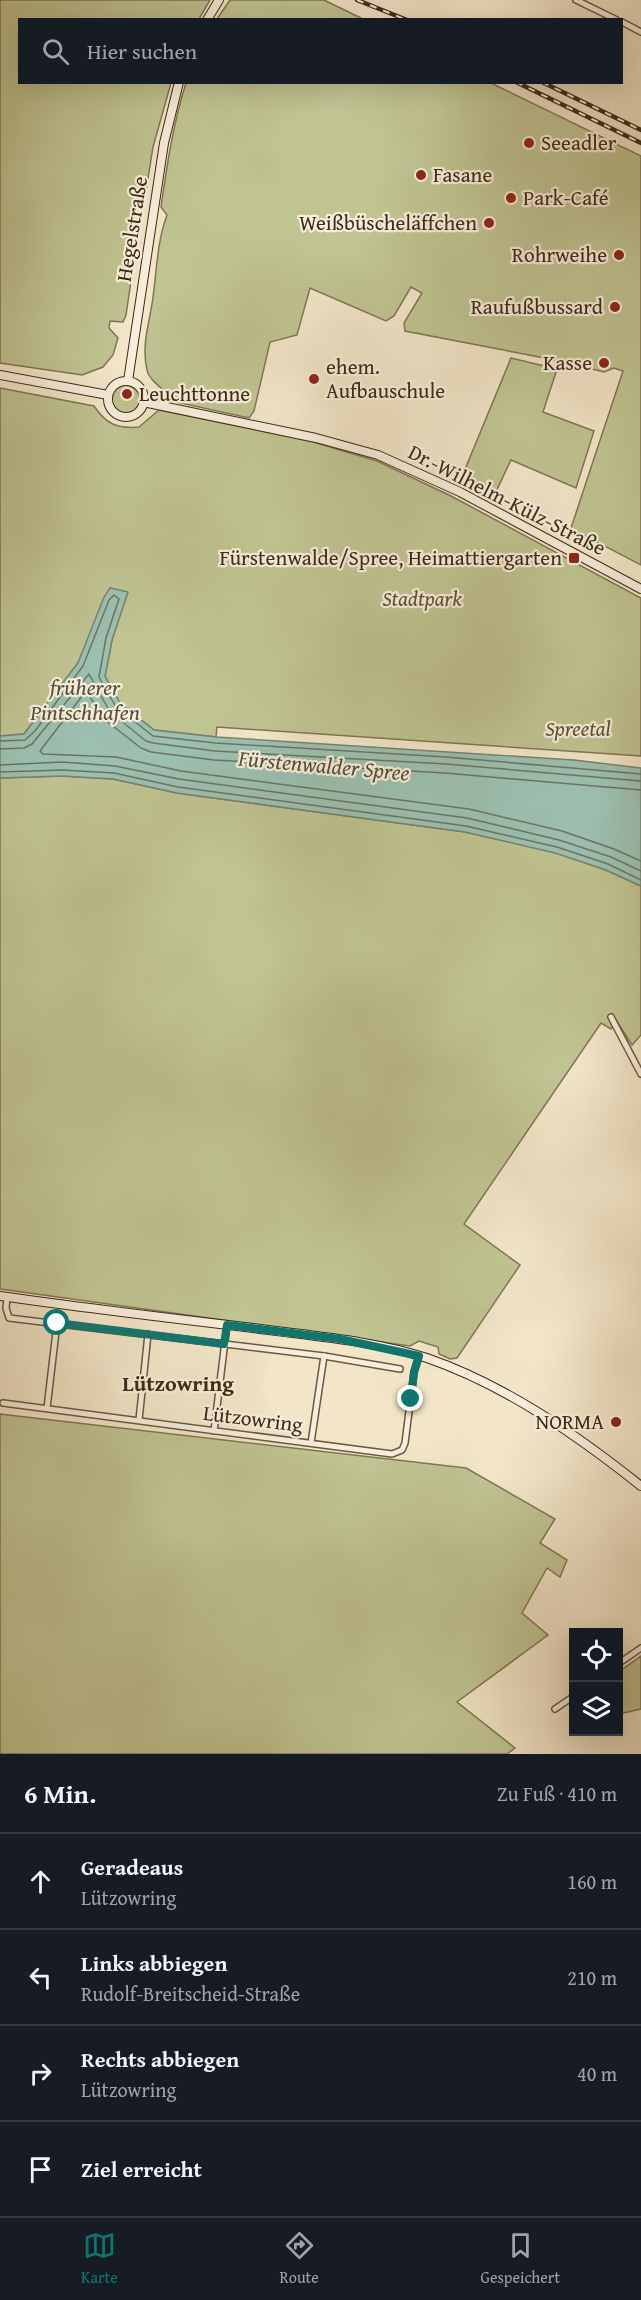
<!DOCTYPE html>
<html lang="de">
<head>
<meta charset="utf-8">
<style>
	body { margin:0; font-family:"Gentium Book Plus",serif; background:#20242c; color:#f1f3f6 }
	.controls { position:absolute; right:18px; bottom:18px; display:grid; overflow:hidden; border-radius:0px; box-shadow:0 6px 24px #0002 }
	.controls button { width:54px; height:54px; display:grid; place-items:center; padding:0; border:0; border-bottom:2px solid #363941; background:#171b24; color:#f1f3f6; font:30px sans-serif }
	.stop { position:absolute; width:18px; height:18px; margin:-14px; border:4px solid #0f766e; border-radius:50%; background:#fff }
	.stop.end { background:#0f766e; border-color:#fff; box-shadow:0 2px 6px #0008 }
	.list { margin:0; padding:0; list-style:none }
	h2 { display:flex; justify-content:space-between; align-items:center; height:78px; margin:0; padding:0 24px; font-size:26px }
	h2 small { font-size:20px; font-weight:400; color:#9ea1a6 }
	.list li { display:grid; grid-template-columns:39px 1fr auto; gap:18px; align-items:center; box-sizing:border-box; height:96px; padding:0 24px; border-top:2px solid #363941 }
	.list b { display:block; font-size:22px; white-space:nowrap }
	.list p { margin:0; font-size:20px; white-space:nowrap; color:#9ea1a6 }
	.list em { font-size:20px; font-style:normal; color:#9ea1a6 }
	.icon { flex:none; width:33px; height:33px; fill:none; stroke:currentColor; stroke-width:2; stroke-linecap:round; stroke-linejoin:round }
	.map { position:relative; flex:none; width:641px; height:1754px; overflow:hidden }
	.search { position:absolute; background:#171b24; box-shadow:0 6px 24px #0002; left:18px; right:18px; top:18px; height:66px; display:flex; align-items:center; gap:15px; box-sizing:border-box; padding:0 21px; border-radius:0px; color:#9ea1a6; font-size:22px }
	.sheet { height:462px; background:#171b24 }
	nav { display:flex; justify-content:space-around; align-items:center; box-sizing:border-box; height:84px; border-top:2px solid #363941; background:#171b24; font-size:16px; color:#9ea1a6 }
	nav a { display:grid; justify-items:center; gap:3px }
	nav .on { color:#0f766e }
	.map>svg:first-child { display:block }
</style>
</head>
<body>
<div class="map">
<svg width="641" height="1754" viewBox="0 0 641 1754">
	<rect width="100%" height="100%" fill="#f2e5c8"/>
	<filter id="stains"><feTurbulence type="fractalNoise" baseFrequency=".00333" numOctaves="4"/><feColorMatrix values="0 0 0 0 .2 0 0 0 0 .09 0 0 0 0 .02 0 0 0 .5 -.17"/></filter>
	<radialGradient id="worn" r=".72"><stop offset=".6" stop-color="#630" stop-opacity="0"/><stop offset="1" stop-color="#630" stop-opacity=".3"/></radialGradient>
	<g fill="#c0c392" stroke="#7f7654" stroke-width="1.5">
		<path d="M0,0H210L199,19L20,20V82L171,83L153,147L145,197L134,200L131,215L139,226L126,315L123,322L110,321L109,328L118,338L113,355L103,367L82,375L0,363Z"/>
		<path d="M230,0H324L363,19H217Z"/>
		<path d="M186,83H491L641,156V565L578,532L574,534L570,531L623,371L614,368L604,372L560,361L405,331L404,323L422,293L411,287L394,316L386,321L310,288L297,335L270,342L254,411L249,418L162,399L164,390C158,386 148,377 147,370C141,344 150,322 153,297C157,269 157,242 167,215L161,207C167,165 173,124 186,83Z"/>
		<path d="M511,358L557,369L543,412L594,431L576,488L511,460L494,496L461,479Z"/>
		<circle cx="126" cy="399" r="14"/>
		<path d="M0,388L94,406C106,424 117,429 139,427L159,410L310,441L377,461L451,496L641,598V756L217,727L216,737L154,730L120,703L105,676L112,640L127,593L110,588L78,663L24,734L0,736Z"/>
		<path d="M62,776L113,779L177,793L465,832L555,852L606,870L641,886V1035L632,1045L616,1020L611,1029L601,1023L464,1224L520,1265L457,1358L450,1359L439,1354L438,1347L419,1341L410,1346L0,1289V778Z"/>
		<path d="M0,1414L466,1468L555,1519L540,1543L567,1560L560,1577L547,1568L522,1613L548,1635L457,1702L515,1748L507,1754H0Z"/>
		<path d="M641,1656V1709L619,1714V1672Z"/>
	</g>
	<path fill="#9cc0b1" stroke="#768473" stroke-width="1.5" d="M110,588L128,592L112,640L105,676L120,703L154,730L216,737L574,760L641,768V886L606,870L555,853L465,832L177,793L113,779L62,776L0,778V736L24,734L78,663L104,597Z"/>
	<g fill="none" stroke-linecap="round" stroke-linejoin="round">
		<g stroke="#6d7563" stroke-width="1.5">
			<path d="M0,741L25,740L35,731L83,666L109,600L114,595L119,599L106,638L99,677L116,707L153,736L215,743L446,757L641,774"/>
			<path d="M0,749L24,748L32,744L89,674L110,712L146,741L153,743L215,751L446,764L641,781"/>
			<path d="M0,765L62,762L115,766L179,779L467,818L559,840L611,857L641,871"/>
			<path d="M0,772L62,770L114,773L178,787L466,826L557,847L608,864L641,880"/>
			<path d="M641,790L445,773L214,760L151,752L141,748L105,720L86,691L40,751L43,754L116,757L181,771L469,809L562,831L614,849L641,861"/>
		</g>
		<defs>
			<g id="minor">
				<path d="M576,0L617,20"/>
				<path d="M622,22L641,32"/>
				<path d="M611,1017L641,1074"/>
				<path d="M7,1297L6,1308L9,1318L324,1356L400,1369"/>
				<path d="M3,1403L392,1454L402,1450L405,1443L414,1372L419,1356"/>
				<path d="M47,1408L57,1323"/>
				<path d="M139,1420L148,1334"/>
				<path d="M214,1431L227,1325"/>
				<path d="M311,1443L324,1356"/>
				<path d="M618,1664L641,1648"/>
				<path d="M555,1709L574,1696"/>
			</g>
			<g id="secondary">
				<path d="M207,20L219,0"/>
				<path d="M0,375L108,395"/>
				<path d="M128,381L164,143L179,82"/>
				<circle cx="126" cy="399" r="18"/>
				<path d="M143,402L316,438L378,455L460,492L641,589"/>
				<path d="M0,1296C84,1308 168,1318 253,1328C311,1336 371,1340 427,1358C505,1385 577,1435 641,1486"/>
			</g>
		</defs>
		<use href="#minor" stroke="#6b5942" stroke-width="8"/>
		<use href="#secondary" stroke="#3e2a15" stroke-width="10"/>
		<use href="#minor" stroke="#f7eedb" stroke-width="5"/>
		<use href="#secondary" stroke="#f7eedb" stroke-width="8"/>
		<defs>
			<g id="rail">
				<path d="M357,0L407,20"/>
				<path d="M516,82L641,143"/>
				<path d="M542,82L641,130"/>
			</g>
		</defs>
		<use href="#rail" stroke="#3e2a15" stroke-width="4.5"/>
		<use href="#rail" stroke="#f7eedb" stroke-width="2" stroke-dasharray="7" stroke-linecap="butt"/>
	</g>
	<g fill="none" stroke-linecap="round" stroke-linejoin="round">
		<path stroke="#0f766e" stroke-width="8" d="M57,1323L224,1344L227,1325L340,1339L419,1356L414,1372L411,1399"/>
	</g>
	<g fill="#8f2418" stroke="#f7eedb" stroke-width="2">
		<circle cx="529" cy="143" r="6"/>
		<circle cx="421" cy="175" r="6"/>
		<circle cx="511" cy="198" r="6"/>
		<circle cx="489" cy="223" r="6"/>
		<circle cx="619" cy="255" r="6"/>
		<circle cx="615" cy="307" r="6"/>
		<circle cx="604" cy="363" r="6"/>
		<circle cx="314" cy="379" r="6"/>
		<circle cx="127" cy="394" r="6"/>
		<rect x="568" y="552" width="12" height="12" rx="3"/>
		<circle cx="616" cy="1422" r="6"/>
	</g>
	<g text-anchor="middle" stroke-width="4.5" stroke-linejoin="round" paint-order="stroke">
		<g font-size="21" fill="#3e2a15" stroke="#f7eedb" text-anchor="end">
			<text x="541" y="150" text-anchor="start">Seeadler</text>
			<text x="433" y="182" text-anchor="start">Fasane</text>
			<text x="523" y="205" text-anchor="start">Park-Café</text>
			<text x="477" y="230">Weißbüscheläffchen</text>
			<text x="607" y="262">Rohrweihe</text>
			<text x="603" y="314">Raufußbussard</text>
			<text x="592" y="370">Kasse</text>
			<text x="326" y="374" text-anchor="start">ehem.<tspan x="326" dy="24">Aufbauschule</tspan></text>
			<text x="139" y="401" text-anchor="start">Leuchttonne</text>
			<text x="562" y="565">Fürstenwalde/Spree, Heimattiergarten</text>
			<text x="604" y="1429">NORMA</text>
		</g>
		<g font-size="21" fill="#3e2a15" stroke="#f7eedb">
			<text transform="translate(132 229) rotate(-81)" y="7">Hegelstraße</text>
			<text transform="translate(507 500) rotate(27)" y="7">Dr.-Wilhelm-Külz-Straße</text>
			<text transform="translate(253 1419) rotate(7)" y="7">Lützowring</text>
		</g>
		<g font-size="21" font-style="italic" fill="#5e5034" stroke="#f7eedb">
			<text x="422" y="606">Stadtpark</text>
			<text x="578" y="736">Spreetal</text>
		</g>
		<g font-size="22" font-style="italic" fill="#56503c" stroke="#f7eedb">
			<text x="85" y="695">früherer<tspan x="85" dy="25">Pintschhafen</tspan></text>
			<text transform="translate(324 765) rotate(5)" y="8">Fürstenwalder Spree</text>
		</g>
		<g font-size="22" font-weight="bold" fill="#3e2a15" stroke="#f7eedb">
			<text x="178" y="1391">Lützowring</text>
		</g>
	</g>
	<rect width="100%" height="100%" filter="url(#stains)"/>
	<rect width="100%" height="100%" fill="url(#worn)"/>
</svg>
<div class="controls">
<button><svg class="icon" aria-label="locate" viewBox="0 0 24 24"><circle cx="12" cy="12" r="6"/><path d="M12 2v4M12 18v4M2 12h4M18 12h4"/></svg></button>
<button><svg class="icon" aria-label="layers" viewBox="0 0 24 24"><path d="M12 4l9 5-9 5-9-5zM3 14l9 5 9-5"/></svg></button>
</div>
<div class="stop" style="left:57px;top:1323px"></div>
<div class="stop end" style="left:411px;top:1399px"></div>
<div class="search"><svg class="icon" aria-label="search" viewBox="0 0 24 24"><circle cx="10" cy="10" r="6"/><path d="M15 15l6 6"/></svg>Hier suchen</div>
</div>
<section class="sheet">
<h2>6 Min.<small>Zu Fuß · 410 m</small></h2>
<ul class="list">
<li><svg class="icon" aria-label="ahead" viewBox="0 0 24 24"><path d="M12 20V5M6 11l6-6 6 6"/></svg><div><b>Geradeaus</b><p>Lützowring</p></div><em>160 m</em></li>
<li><svg class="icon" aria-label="left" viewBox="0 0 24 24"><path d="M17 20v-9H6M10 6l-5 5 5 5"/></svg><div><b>Links abbiegen</b><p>Rudolf-Breitscheid-Straße</p></div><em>210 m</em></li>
<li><svg class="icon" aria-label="right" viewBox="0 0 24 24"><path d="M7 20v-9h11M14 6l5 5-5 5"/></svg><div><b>Rechts abbiegen</b><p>Lützowring</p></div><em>40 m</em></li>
<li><svg class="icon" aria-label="arrive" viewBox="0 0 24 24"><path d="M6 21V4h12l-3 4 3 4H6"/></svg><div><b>Ziel erreicht</b></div></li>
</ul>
</section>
<nav>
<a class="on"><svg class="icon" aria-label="map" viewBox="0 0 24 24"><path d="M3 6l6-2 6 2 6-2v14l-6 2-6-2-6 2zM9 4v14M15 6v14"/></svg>Karte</a>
<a><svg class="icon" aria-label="directions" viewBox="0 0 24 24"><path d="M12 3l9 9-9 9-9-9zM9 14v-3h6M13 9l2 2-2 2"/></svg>Route</a>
<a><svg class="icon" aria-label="saved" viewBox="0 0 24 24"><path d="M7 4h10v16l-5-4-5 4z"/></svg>Gespeichert</a>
</nav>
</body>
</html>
